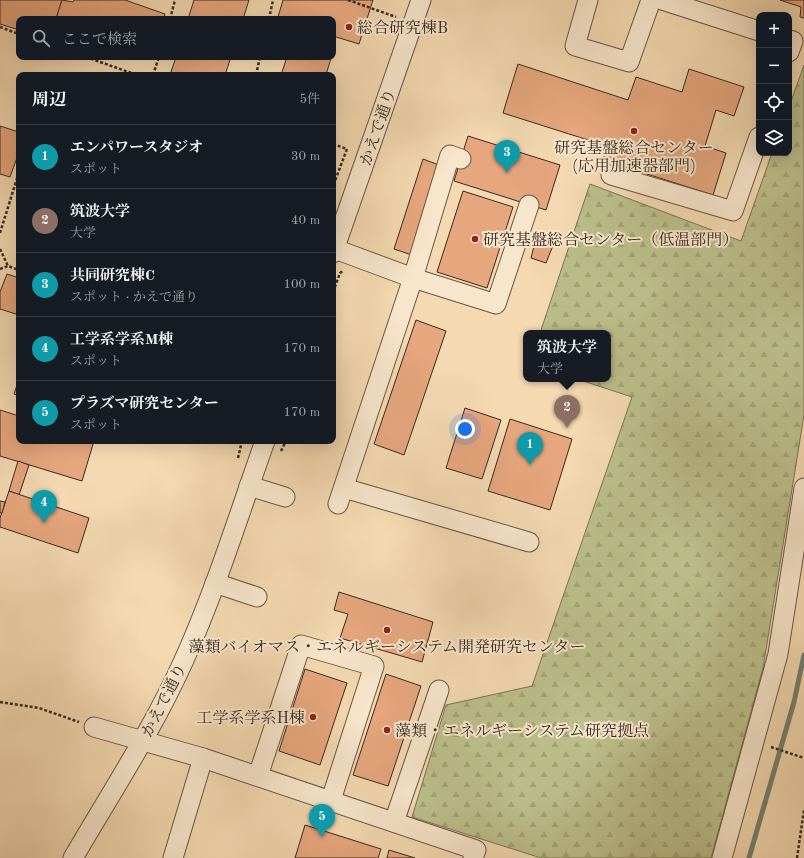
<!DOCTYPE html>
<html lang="ja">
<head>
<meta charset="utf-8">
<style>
	body { margin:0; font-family:"Old Standard TT","Noto Serif JP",serif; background:#242831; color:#f1f3f6 }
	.controls { position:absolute; right:12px; top:12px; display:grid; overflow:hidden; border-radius:8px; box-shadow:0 4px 16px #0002 }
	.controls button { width:36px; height:36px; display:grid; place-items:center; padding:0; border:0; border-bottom:1px solid #363941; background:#171b24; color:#f1f3f6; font:20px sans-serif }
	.you { position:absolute; left:465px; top:429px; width:14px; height:14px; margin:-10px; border:3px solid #fff; border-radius:50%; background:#1a73e8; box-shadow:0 0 0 6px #1a73e833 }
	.badge { display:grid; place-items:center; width:26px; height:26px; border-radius:50%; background:#c59692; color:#fff; font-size:13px; font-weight:700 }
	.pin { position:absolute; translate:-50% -33px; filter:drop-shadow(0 1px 2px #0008) }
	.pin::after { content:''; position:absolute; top:21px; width:14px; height:12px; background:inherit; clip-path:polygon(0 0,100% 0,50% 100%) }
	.popup { position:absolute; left:523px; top:330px; width:88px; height:52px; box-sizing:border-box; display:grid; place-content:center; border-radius:8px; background:#171b24; filter:drop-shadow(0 1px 3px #0005); font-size:13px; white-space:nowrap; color:#9ea1a6 }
	.popup b { font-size:15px; color:#f1f3f6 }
	.popup::after { content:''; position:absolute; left:50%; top:100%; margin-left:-8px; border:8px solid transparent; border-top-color:#171b24 }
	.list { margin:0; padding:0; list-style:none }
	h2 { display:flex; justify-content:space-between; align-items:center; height:52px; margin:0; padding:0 16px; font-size:17px }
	h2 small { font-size:13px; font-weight:400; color:#9ea1a6 }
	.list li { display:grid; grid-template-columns:26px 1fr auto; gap:12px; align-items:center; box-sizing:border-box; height:64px; padding:0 16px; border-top:1px solid #363941 }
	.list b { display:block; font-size:15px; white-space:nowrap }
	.list p { margin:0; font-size:13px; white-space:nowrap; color:#9ea1a6 }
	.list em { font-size:13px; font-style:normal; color:#9ea1a6 }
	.icon { flex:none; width:22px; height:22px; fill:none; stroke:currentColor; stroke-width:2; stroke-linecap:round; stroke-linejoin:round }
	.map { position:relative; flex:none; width:804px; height:858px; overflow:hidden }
	.search { position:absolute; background:#171b24; box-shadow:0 4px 16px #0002; left:16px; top:16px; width:320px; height:44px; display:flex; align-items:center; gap:10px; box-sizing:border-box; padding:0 14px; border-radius:8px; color:#9ea1a6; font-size:15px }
	.panel { position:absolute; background:#171b24; box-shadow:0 4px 16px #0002; left:16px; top:72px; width:320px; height:372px; border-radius:8px }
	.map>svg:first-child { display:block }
</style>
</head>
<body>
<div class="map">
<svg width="804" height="858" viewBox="0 0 804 858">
	<defs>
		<pattern id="forest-firs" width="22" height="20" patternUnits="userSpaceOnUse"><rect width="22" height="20" fill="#bcbf8b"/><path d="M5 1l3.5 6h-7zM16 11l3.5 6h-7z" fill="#a2a478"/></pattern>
	</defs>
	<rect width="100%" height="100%" fill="#f4d9b1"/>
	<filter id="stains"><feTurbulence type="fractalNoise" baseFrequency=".005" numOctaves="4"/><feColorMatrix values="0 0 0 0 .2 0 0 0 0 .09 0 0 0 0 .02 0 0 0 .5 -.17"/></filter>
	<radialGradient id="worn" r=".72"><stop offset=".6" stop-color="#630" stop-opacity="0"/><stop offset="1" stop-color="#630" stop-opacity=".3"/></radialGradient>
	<path fill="url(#forest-firs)" stroke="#7a7456" d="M804,65V415L763,668L711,858H541L412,817L446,705L532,686L632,397L577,379H608V333H540L590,184L741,241L772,153H789V107Z"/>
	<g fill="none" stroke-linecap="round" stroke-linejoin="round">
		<path stroke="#748074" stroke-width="5" d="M749,858L794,702L804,655"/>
	</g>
	<g fill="#e6a67e" stroke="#382a21">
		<path d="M0,0H62L56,19H19V30L0,24Z"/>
		<path d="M62,0L73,2L74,0H125L165,14L163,19H56Z"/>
		<path d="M194,0H249L243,19H188Z"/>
		<path d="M283,0H373L359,44L333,36V19H283L278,17Z"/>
		<path d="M780,0H804V18L800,17L801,7Z"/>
		<path d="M176,57H231L225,75H170Z"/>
		<path d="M287,57H329L331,58L326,75H281Z"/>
		<path d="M518,64L628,100L636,77L682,92L689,69L744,87L734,116L716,110L705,146L726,153L713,195L603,160L607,146L503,113Z"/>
		<path d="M0,126L19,132V152L10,177L0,174Z"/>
		<path d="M468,136L560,165L546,210L454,181Z"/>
		<path d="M423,159L439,165L412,255L394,249Z"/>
		<path d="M463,191L513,207L487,288L437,272Z"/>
		<path d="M536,238L554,243L546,263L531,258Z"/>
		<path d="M7,274L19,278V315L0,309V292Z"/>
		<path d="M416,320L446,331L404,455L374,444Z"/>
		<path d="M19,379V396L14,394Z"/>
		<path d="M465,408L501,420L482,479L446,468Z"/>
		<path d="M0,410L19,416V441H94L82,481L0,456Z"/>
		<path d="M510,419L572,439L550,510L488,491Z"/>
		<path d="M18,461L29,465L19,495L9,491Z"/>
		<path d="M9,491L89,518L78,553L0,527V518Z"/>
		<path d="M0,501L5,502L2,513H0Z"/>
		<path d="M339,592L433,622L422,662L340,638L348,614L334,610Z"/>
		<path d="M305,669L347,683L320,765L279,751Z"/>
		<path d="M386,674L421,686L388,786L353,775Z"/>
		<path d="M305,825L381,849L378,858H295Z"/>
		<path d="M389,850L415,858H387Z"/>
	</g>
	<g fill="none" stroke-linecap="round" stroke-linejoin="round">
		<defs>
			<g id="minor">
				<path d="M588,0L575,46L629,62L651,0"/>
				<path d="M662,0L759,31"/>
				<path d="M789,40L793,41L789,52"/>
				<path d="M611,175L733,211L759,137"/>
				<path d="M335,249L413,278L496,304L529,205"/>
				<path d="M333,253L421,0"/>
				<path d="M249,486L285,497"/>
				<path d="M344,488L529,542"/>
				<path d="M338,504L413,278L450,155L461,159"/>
				<path d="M215,583L257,597"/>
				<path d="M94,727L203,758L476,850L473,858"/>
				<path d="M258,776L301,645L374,666L331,800"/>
				<path d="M394,822L439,690"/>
				<path d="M73,858C111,793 153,729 184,660C216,589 239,514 265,441"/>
				<path d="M173,858L203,758"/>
				<path d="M722,858L778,654L804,488"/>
			</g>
		</defs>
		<use href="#minor" stroke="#675645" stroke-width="21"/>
		<g stroke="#382a21" stroke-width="2.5" stroke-dasharray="3 2" stroke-linecap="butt">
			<path d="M348,0L396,17"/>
			<path d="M170,19L175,0"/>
			<path d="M269,19L273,0"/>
			<path d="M0,27L19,34"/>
			<path d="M86,57L137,75"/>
			<path d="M153,75L159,57"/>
			<path d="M256,75L260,57"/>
			<path d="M333,144L347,149L333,186"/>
			<path d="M0,233L19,172"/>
			<path d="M0,249L8,266"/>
			<path d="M0,269L8,266L19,270"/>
			<path d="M333,292L340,273L343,271"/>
			<path d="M281,451L286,441"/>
			<path d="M238,458L242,441"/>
			<path d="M0,702L39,708L79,722"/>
			<path d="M771,747L804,758"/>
			<path d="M797,858L804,810"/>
		</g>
		<use href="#minor" stroke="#f8e6cc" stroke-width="19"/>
	</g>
	<g fill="#8f2418" stroke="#f8e6cc" stroke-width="1.5">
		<circle cx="349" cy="27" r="4"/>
		<circle cx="634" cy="131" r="4"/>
		<circle cx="475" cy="239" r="4"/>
		<circle cx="387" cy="630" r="4"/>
		<circle cx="313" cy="717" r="4"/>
		<circle cx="387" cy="730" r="4"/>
	</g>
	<g text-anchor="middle" stroke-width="4" stroke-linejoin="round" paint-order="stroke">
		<g font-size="16" fill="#382a21" stroke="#f8e6cc" text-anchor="start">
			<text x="357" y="33">総合研究棟B</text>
			<text x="634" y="153" text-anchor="middle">研究基盤総合センター<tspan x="634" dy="18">(応用加速器部門)</tspan></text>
			<text x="483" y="245">研究基盤総合センター（低温部門）</text>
			<text x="387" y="652" text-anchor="middle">藻類バイオマス・エネルギーシステム開発研究センター</text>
			<text x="305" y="723" text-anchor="end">工学系学系H棟</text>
			<text x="395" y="736">藻類・エネルギーシステム研究拠点</text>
		</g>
		<g font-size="16" fill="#382a21" stroke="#f8e6cc">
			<text transform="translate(377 127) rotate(-71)" y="6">かえで通り</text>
			<text transform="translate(163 700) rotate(-63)" y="6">かえで通り</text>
		</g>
	</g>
	<rect width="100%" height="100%" filter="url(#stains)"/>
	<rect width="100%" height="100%" fill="url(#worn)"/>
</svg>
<div class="controls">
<button>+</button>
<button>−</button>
<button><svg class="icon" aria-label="locate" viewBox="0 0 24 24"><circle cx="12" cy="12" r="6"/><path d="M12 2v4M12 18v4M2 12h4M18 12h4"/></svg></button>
<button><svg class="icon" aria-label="layers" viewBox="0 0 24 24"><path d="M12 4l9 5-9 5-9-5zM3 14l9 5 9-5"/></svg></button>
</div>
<div class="you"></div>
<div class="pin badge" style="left:530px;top:465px;background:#0f9aa8">1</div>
<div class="pin badge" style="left:567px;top:428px;background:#8d6e63">2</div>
<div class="popup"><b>筑波大学</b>大学</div>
<div class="pin badge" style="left:507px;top:173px;background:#0f9aa8">3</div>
<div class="pin badge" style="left:44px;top:523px;background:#0f9aa8">4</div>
<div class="pin badge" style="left:322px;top:837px;background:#0f9aa8">5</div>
<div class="search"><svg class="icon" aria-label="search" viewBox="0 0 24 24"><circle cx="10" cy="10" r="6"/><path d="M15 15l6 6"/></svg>ここで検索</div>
<section class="panel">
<h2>周辺<small>5件</small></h2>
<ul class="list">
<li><span class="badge" style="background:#0f9aa8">1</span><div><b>エンパワースタジオ</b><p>スポット</p></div><em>30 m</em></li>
<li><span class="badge" style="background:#8d6e63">2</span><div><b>筑波大学</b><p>大学</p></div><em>40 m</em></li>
<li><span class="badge" style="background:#0f9aa8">3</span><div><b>共同研究棟C</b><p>スポット · かえで通り</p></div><em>100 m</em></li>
<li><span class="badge" style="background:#0f9aa8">4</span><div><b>工学系学系M棟</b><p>スポット</p></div><em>170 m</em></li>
<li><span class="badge" style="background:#0f9aa8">5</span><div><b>プラズマ研究センター</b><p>スポット</p></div><em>170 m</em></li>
</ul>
</section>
</div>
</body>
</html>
